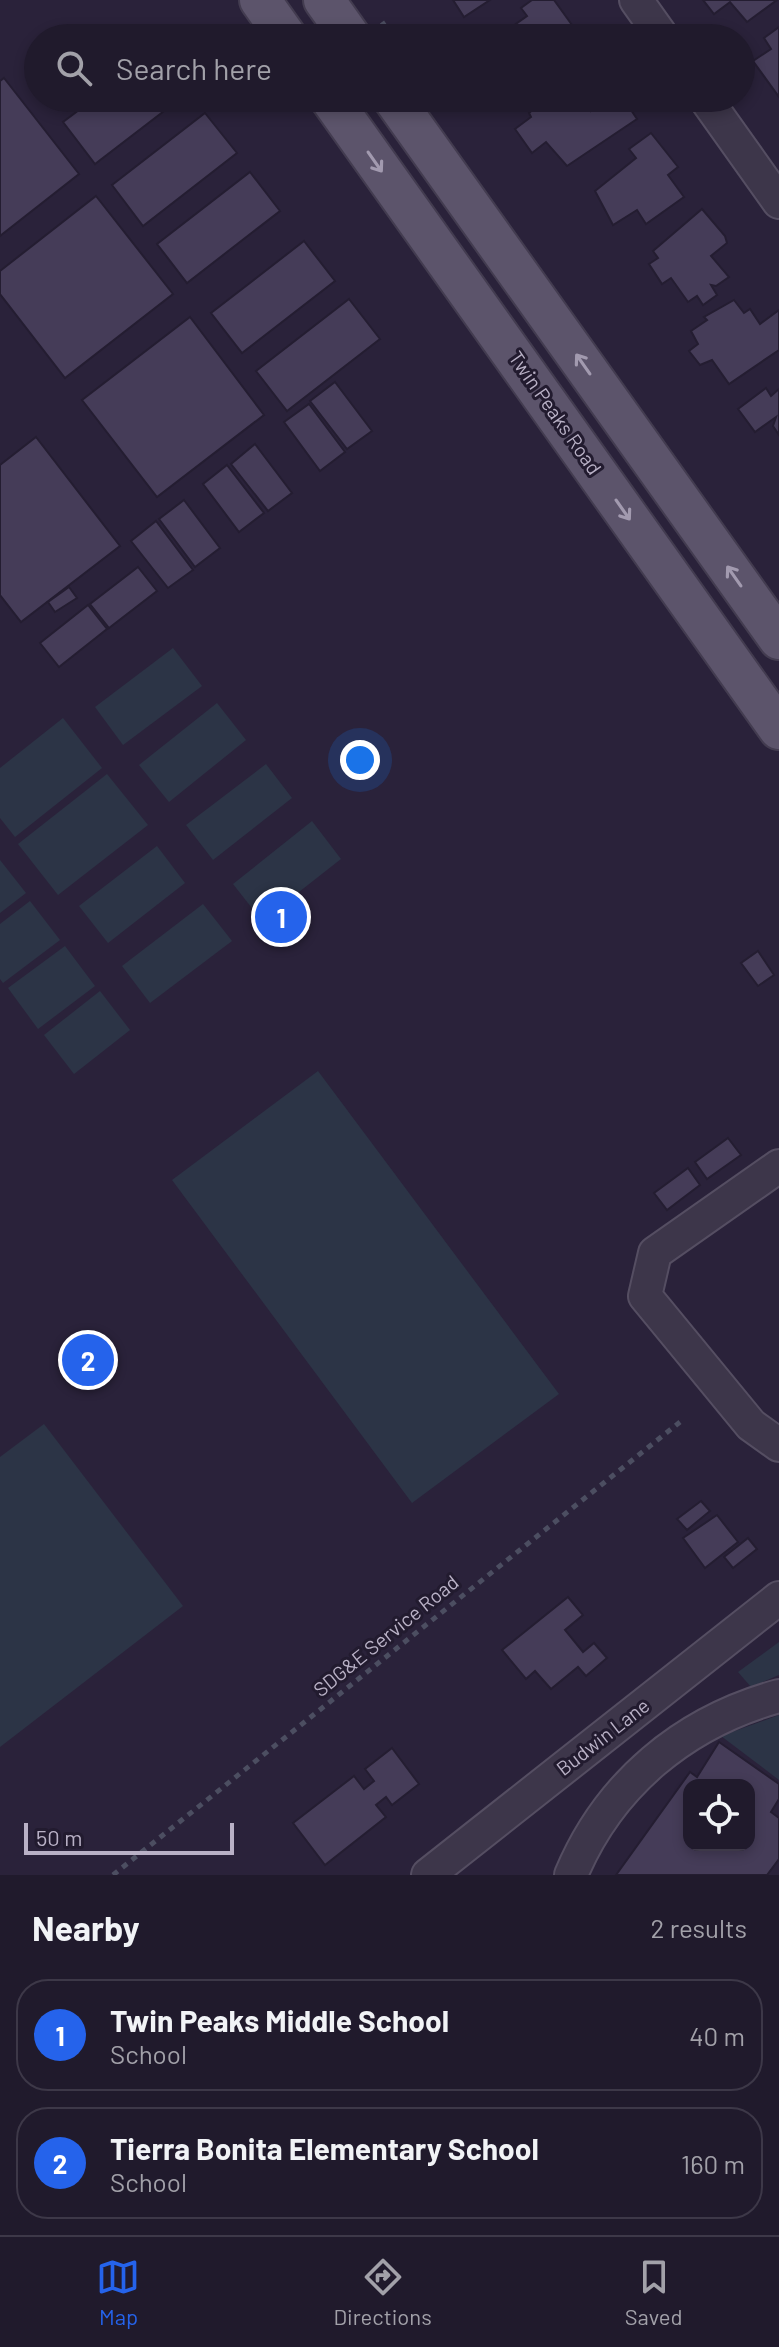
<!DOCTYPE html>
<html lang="en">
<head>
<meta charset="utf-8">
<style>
	body { margin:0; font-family:Barlow,sans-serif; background:#2d2738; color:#f1f3f6 }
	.controls { position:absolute; right:24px; bottom:24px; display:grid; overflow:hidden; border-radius:16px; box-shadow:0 4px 12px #0003 }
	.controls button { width:72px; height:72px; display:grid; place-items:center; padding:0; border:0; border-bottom:2px solid #3d3848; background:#201a2c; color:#f1f3f6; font:40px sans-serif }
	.scale { position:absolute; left:24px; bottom:20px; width:210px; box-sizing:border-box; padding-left:8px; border:4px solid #b9b1c6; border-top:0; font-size:22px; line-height:28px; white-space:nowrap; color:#b9b1c6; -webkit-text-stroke:6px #221b2f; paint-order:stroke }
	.you { position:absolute; left:360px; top:760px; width:28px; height:28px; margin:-20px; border:6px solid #fff; border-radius:50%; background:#1a73e8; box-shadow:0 0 0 12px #1a73e833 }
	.badge { display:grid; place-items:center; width:52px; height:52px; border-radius:50%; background:#2563eb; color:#fff; font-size:26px; font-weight:700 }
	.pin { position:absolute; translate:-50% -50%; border:4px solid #fff; box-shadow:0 2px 8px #0006 }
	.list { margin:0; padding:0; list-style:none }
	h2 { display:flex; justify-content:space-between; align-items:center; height:104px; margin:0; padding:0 32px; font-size:34px }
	h2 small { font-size:26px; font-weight:400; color:#a2a1a9 }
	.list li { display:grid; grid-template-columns:52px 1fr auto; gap:24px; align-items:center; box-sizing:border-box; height:112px; margin:0 16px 16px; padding:0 16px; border:2px solid #3d3848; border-radius:32px }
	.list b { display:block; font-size:30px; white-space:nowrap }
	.list p { margin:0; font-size:26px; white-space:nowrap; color:#a2a1a9 }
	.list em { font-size:26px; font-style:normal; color:#a2a1a9 }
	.icon { flex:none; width:44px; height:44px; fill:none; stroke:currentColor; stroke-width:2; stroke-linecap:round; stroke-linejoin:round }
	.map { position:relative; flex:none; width:779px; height:1875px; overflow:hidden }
	.search { position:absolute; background:#201a2c; box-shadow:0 4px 12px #0003; left:24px; right:24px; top:24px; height:88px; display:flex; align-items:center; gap:20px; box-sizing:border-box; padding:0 28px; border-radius:44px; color:#a2a1a9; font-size:30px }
	.sheet { height:360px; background:#201a2c }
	nav { display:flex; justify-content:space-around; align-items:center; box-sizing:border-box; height:112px; border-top:2px solid #3d3848; background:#201a2c; font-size:22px; color:#a2a1a9 }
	nav a { display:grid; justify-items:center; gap:4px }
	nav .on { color:#2563eb }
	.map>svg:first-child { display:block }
</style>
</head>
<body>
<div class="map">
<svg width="779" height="1875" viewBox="0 0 779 1875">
	<rect width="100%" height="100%" fill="#2a223a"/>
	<g fill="#2c3446">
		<path d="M173,648L202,686L123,745L95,707Z"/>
		<path d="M217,703L246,740L169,802L139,765Z"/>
		<path d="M63,718L102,768L15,837L0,818V768Z"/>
		<path d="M266,764L292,798L213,860L186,825Z"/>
		<path d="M107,774L148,825L58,895L18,844Z"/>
		<path d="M312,821L341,859L262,921L233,884Z"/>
		<path d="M157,846L185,883L108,943L79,906Z"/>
		<path d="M0,860L26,893L0,913Z"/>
		<path d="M30,901L60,940L3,983L0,979V924Z"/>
		<path d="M203,904L232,941L150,1003L122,966Z"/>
		<path d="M65,946L95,986L38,1029L8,988Z"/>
		<path d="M100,991L130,1030L74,1074L44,1035Z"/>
		<path d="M318,1071L559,1394L412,1503L172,1180Z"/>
		<path d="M44,1424L183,1606L0,1747V1457Z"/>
		<path d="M779,1642V1675L751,1687L738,1672Z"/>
		<path d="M779,1715V1780L721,1736Z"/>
	</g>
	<g fill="#453c58" stroke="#241d31" stroke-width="2" fill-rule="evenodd">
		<path d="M453,0H490L464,17Z"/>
		<path d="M532,0H554L572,25L555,38H496L527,16L521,8Z"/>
		<path d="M703,0H777L747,22L730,2L714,14Z"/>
		<path d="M779,27V97L753,61L771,49L764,38Z"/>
		<path d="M4,78L79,174L0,236V81Z"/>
		<path d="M95,98H181L95,164L63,122Z"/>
		<path d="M546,98H585L591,111L609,98H623L637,119L567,166L546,142L532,153L515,129L531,117L529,113Z"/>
		<path d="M205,113L237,153L143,226L112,185Z"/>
		<path d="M651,133L678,167L668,175L684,197L646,224L637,210L613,225L595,191L636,158L629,149Z"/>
		<path d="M250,172L280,211L187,283L157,244Z"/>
		<path d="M96,196L173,294L65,378L0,294V271Z"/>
		<path d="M702,209L725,236L727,243L711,256L729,277L716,286L711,285L717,295L703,305L697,296L688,302L671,278L662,284L649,264L658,258L653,251Z"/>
		<path d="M304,241L335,281L242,353L211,313Z"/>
		<path d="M349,299L380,339L287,411L256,371Z"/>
		<path d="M734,300L744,313L750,309L760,324L779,310V350L729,384L712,360L700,365L689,351L698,344L691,331L707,320L704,317Z"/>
		<path d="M190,317L264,415L157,497L82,400Z"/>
		<path d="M335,382L372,431L347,449L310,401Z"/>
		<path d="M766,388L771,396L779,389V435L773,426L776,417L755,432L738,409Z"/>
		<path d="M309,404L345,452L320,471L284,422Z"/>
		<path d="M36,437L120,546L21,622L0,595V465Z"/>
		<path d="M255,444L292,493L268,511L231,464Z"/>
		<path d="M227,465L264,513L239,532L203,484Z"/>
		<path d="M184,500L220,548L195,567L159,519Z"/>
		<path d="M156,521L193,570L168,588L131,541Z"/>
		<path d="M138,567L157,591L109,628L90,604Z"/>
		<path d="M69,587L77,598L55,612L48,602Z"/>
		<path d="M88,605L107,629L59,667L40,643Z"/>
		<path d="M758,951L774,975L758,986L741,963Z"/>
		<path d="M728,1138L741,1155L707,1179L695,1162Z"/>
		<path d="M688,1168L700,1185L667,1210L654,1193Z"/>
		<path d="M701,1501L710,1511L687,1530L677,1519Z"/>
		<path d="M717,1515L738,1542L705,1568L683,1538Z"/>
		<path d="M748,1538L757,1549L733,1568L724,1557Z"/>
		<path d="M568,1597L583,1615L565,1630L583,1652L594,1643L607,1658L586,1676L578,1667L551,1689L535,1671L526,1679L502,1650Z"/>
		<path d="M719,1742L779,1784V1799L771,1812L779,1818V1859L767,1875H616L690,1772L697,1777ZM689,1785H749V1845H689Z"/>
		<path d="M392,1748L419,1784L392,1805L386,1797L376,1805L386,1817L325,1865L293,1823L354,1776L364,1789L374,1781L365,1769Z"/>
	</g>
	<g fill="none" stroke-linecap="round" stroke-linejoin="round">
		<defs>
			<g id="minor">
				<path d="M636,0L663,38"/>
				<path d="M705,98L779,202"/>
				<path d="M779,1166L655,1253L645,1296L751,1425L779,1445"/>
				<path d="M428,1875L779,1598"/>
				<path d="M571,1875C609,1784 684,1722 779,1696"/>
			</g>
			<g id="major">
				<path d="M260,0L287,38"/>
				<path d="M324,0L351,38"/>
				<path d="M330,98L779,729"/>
				<path d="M393,98L779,639"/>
			</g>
		</defs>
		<use href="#minor" stroke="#554e62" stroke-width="36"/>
		<use href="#major" stroke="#433c50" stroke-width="44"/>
		<g stroke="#4c4e61" stroke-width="5" stroke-dasharray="6 6" stroke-linecap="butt">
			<path d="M382,22L393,38"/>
			<path d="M113,1875L680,1422"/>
		</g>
		<use href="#minor" stroke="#3d364a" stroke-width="32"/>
		<use href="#major" stroke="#5c546b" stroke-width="40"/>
	</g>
	<defs><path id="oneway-shaft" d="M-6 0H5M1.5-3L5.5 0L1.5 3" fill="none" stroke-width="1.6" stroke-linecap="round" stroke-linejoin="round" transform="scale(2)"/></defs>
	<g stroke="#a29aaf">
		<use href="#oneway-shaft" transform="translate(375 162) rotate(55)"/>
		<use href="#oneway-shaft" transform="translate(583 364) rotate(-125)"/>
		<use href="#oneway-shaft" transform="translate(623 510) rotate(55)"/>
		<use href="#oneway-shaft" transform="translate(734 576) rotate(-125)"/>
	</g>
	<g text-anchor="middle" stroke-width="6" stroke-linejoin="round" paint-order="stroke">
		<g font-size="20" fill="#b9b1c6" stroke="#221b2f">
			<text transform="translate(555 413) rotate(55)" y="7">Twin Peaks Road</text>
			<text transform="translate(386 1636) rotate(-39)" y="7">SDG&amp;E Service Road</text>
			<text transform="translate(603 1737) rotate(-38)" y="7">Budwin Lane</text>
		</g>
	</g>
</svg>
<div class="controls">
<button><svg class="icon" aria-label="locate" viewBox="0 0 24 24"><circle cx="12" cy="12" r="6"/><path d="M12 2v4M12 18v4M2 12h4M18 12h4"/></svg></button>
</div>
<div class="scale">50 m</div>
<div class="you"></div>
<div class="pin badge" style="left:281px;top:917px">1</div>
<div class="pin badge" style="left:88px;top:1360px">2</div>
<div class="search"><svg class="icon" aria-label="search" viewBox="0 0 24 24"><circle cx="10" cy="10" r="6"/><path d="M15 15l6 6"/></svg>Search here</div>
</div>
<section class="sheet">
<h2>Nearby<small>2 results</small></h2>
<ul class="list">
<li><span class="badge">1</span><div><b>Twin Peaks Middle School</b><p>School</p></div><em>40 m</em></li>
<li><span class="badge">2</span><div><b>Tierra Bonita Elementary School</b><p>School</p></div><em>160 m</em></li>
</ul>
</section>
<nav>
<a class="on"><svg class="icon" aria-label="map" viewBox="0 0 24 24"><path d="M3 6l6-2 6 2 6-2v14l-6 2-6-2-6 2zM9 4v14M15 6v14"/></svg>Map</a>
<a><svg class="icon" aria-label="directions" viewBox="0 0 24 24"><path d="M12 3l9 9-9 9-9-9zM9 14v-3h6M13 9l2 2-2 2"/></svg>Directions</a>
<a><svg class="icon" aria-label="saved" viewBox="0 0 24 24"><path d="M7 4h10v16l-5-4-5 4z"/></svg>Saved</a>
</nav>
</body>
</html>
